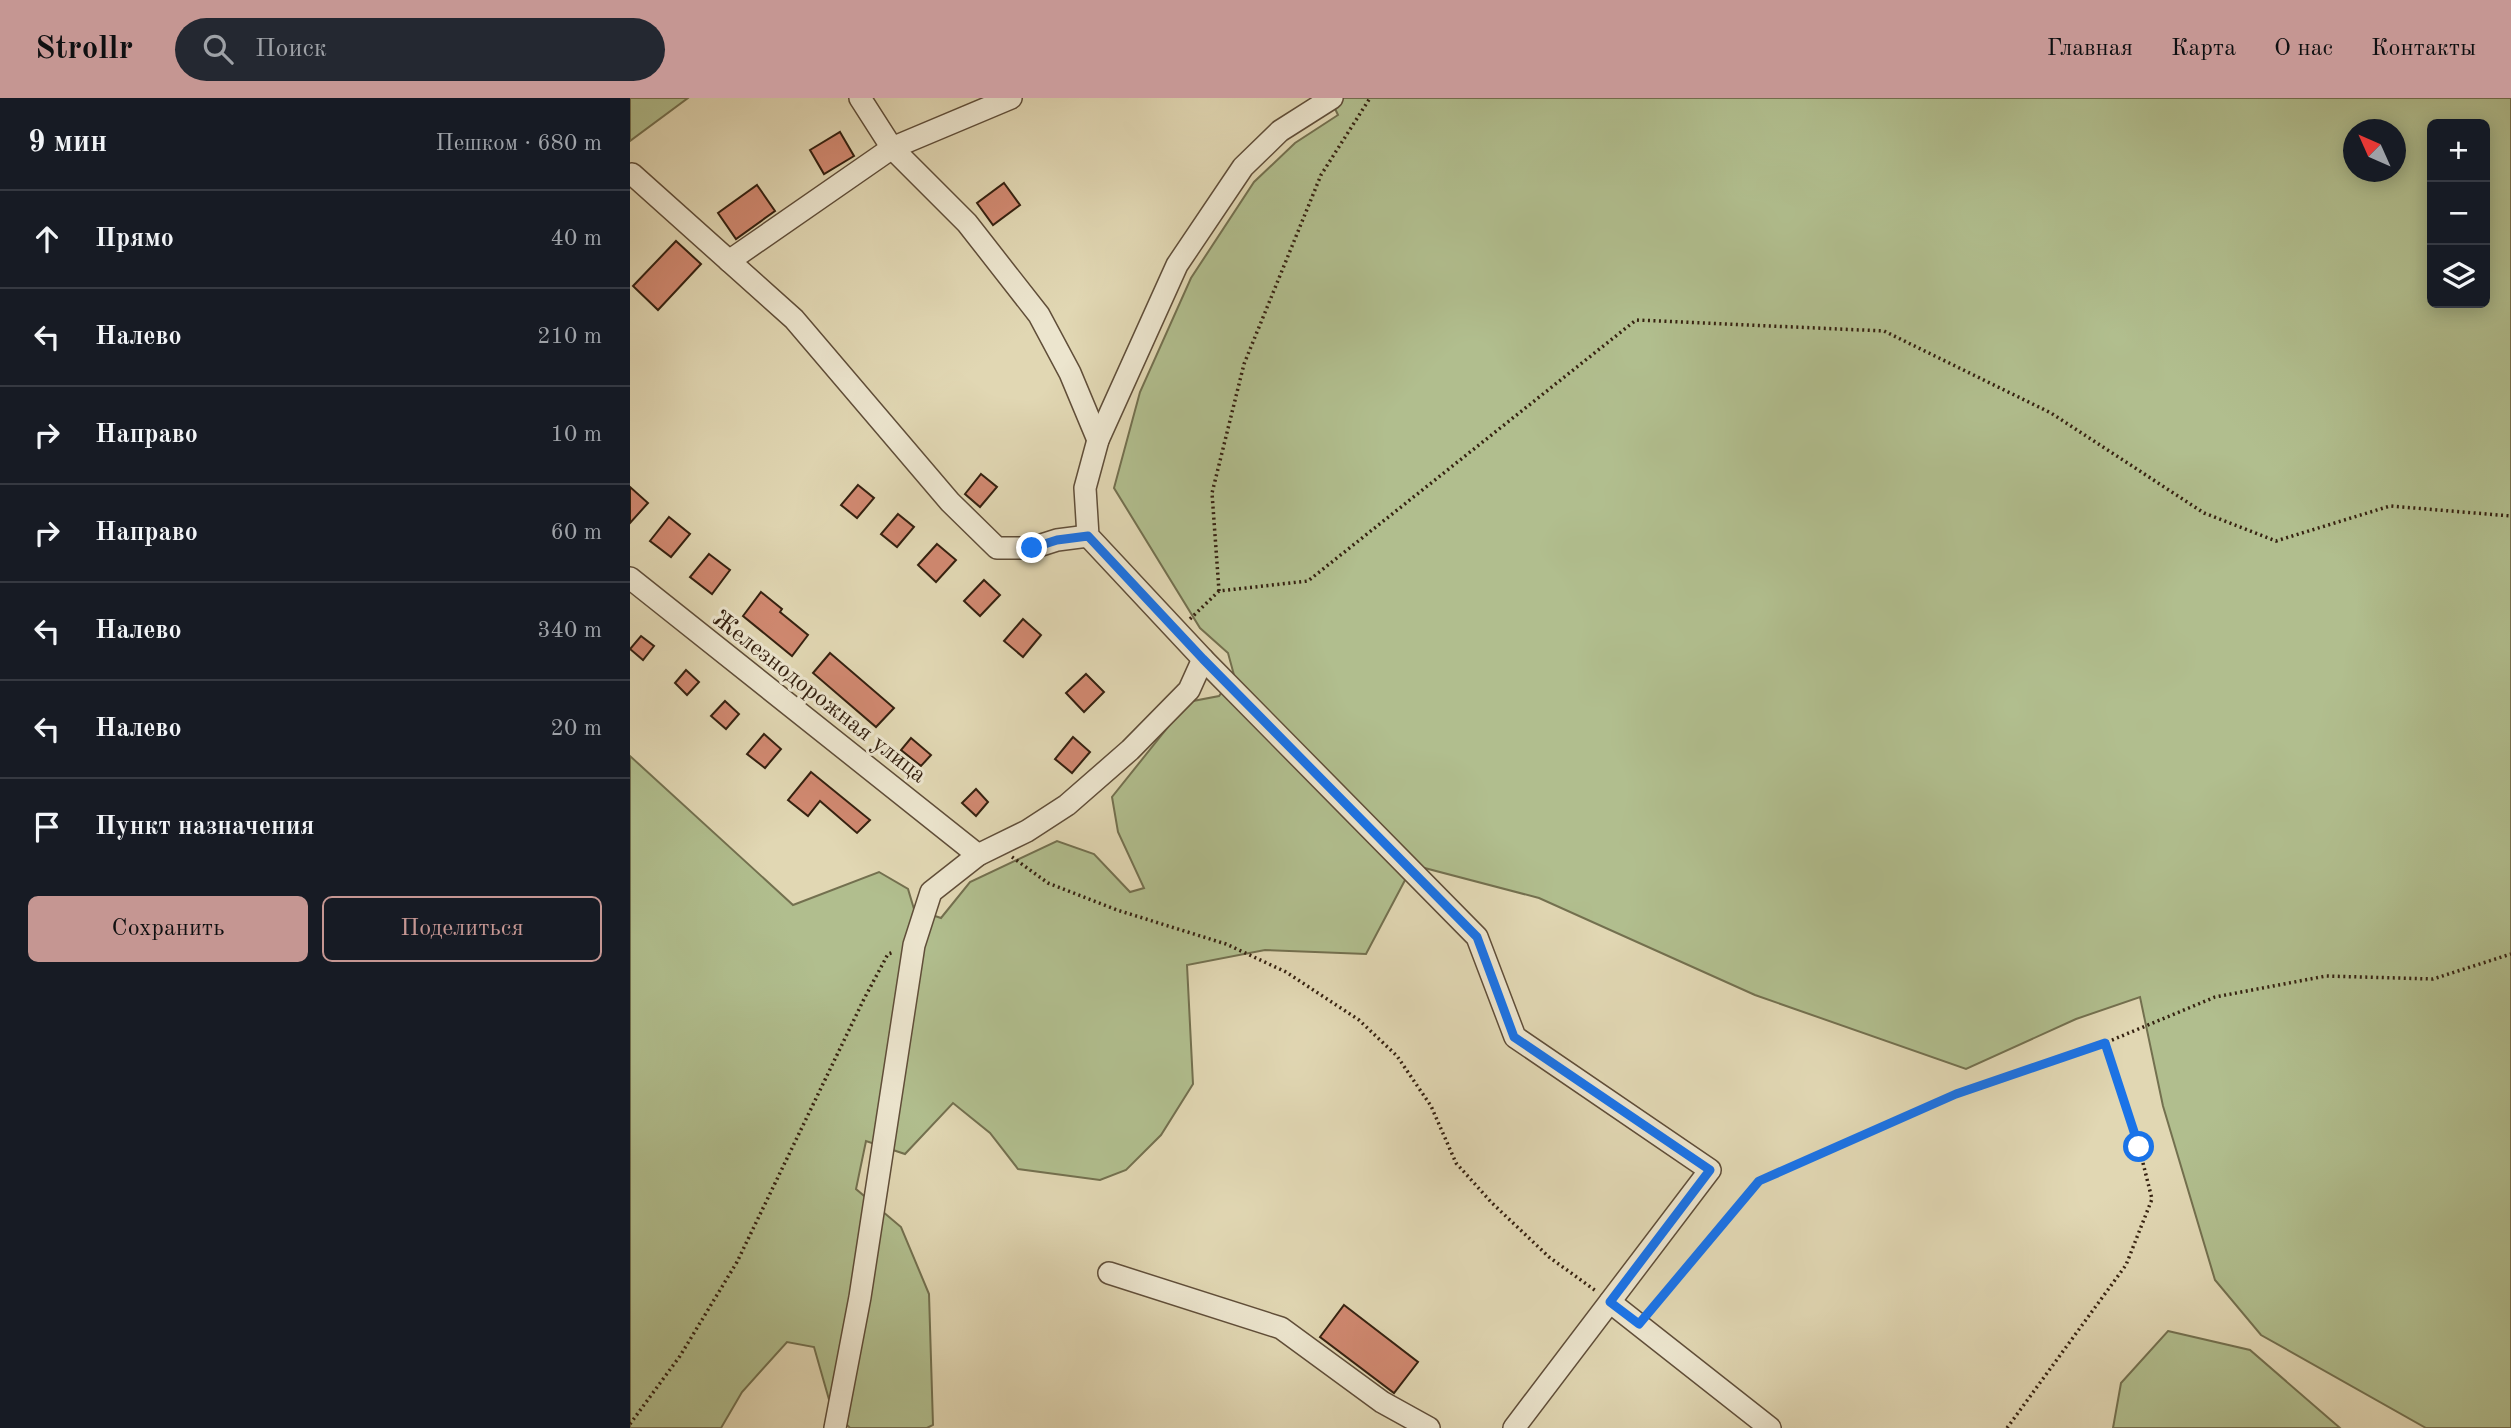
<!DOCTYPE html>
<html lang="ru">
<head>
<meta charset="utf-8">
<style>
	body { margin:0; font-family:"Old Standard TT",serif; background:#242831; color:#f1f3f6 }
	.controls { position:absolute; right:21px; top:21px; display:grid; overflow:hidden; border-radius:10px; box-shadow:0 4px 18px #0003 }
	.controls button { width:63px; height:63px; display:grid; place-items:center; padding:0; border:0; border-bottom:2px solid #363941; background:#171b24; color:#f1f3f6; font:35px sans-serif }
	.compass { position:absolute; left:1713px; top:21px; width:63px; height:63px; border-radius:50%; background:#171b24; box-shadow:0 4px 18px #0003; rotate:315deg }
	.stop { position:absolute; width:21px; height:21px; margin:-16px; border:5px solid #1a73e8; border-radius:50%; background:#fff }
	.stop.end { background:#1a73e8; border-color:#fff; box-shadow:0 2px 7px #0008 }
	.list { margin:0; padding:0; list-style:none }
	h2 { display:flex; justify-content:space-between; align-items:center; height:91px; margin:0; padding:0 28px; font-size:30px }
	h2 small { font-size:23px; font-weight:400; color:#9ea1a6 }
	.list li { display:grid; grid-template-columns:46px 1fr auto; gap:21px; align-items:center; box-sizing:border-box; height:98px; padding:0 28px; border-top:2px solid #363941 }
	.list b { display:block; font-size:26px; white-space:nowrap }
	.list em { font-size:23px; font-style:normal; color:#9ea1a6 }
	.actions { display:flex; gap:14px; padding:21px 28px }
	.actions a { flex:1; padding:16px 0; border:2px solid #c59692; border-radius:10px; text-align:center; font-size:24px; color:#c59692 }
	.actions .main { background:#c59692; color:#111 }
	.icon { flex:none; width:38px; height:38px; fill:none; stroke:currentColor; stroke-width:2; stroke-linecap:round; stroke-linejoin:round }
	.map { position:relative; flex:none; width:1881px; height:1330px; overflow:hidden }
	header { display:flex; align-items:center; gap:42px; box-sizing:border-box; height:98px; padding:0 35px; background:#c59692; color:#111 }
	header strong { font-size:33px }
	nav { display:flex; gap:38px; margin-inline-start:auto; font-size:24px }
	.search { width:490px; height:63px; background:#242831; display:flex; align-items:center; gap:18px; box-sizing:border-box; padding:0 24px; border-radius:38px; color:#9ea1a6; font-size:26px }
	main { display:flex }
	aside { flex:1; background:#171b24 }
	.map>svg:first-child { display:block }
</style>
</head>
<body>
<header>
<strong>Strollr</strong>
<div class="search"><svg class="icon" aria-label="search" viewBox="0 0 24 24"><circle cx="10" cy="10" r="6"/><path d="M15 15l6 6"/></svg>Поиск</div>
<nav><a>Главная</a><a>Карта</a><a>О нас</a><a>Контакты</a></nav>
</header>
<main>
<aside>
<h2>9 мин<small>Пешком · 680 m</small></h2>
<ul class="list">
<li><svg class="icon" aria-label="ahead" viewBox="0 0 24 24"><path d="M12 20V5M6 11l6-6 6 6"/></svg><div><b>Прямо</b></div><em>40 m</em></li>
<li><svg class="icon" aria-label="left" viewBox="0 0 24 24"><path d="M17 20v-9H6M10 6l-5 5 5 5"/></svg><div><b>Налево</b></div><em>210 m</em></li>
<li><svg class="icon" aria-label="right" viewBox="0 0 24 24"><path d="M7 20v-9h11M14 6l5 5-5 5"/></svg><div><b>Направо</b></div><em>10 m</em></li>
<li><svg class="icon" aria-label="right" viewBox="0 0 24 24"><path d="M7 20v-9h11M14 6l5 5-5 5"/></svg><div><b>Направо</b></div><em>60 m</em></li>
<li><svg class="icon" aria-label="left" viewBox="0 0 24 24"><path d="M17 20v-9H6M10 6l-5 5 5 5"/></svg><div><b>Налево</b></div><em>340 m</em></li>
<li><svg class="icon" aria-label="left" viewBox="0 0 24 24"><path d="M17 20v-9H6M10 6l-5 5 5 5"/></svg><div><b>Налево</b></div><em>20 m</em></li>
<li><svg class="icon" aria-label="arrive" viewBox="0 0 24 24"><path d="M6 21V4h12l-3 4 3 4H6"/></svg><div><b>Пункт назначения</b></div></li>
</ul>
<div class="actions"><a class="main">Сохранить</a><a>Поделиться</a></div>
</aside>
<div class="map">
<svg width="1881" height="1330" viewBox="0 0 1881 1330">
	<rect width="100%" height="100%" fill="#e1d7b3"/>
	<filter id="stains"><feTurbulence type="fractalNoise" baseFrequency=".00286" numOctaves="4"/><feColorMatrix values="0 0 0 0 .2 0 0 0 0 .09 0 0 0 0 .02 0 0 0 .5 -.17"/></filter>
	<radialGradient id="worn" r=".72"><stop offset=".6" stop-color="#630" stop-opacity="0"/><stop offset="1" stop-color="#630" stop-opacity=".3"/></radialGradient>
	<g fill="#b1be8e" stroke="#73704f" stroke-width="2" fill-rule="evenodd">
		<path d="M0,0H58L0,43Z"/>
		<path d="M700,0H1881V1330H1796L1631,1237L1585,1182L1533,1008L1510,899L1446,921L1336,971L1125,897L909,800L783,767L736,856L635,852L557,867L563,986L531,1037L496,1072L470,1082L388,1071L360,1035L323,1005L275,1056L236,1043L226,1091L271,1129L299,1196L303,1327L297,1330H220L202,1312L184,1249L157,1244L112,1294L91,1330H0V658L163,807L249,774L278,791L284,811L311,820L340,784L427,743L464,756L500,794L514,790L488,734L482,699L558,604L589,598L604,577L598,555L570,530L484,390L510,294L561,180L624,84L665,45L708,17ZM1802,26H1855V205H1802ZM1724,32H1766V74H1724Z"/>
		<path d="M1538,1233L1620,1252L1710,1330H1483L1491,1285Z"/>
	</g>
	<g fill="#d18971" stroke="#352110" stroke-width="2">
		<path d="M210,34L224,58L194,76L180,52Z"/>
		<path d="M374,85L390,107L363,127L347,105Z"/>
		<path d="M127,87L145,113L106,141L88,115Z"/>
		<path d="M46,143L71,166L28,212L3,188Z"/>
		<path d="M351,376L367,389L350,409L335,396Z"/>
		<path d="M228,387L244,400L227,420L211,407Z"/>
		<path d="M0,389L18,405L0,425Z"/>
		<path d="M268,416L284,429L267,449L251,436Z"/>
		<path d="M39,419L60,436L41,459L20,443Z"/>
		<path d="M307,446L326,462L306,484L288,467Z"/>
		<path d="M79,456L100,472L82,496L60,479Z"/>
		<path d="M354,482L370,497L350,518L334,503Z"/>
		<path d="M131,494L152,511L150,514L178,537L162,558L113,518Z"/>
		<path d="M393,521L411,537L393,559L374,543Z"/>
		<path d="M11,538L24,548L13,562L0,551Z"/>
		<path d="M200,555L264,610L246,629L183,575Z"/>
		<path d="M56,572L69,584L57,597L45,585Z"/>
		<path d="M456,576L474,594L454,614L436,595Z"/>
		<path d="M95,603L109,616L96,631L81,618Z"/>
		<path d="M134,636L151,651L135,670L117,656Z"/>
		<path d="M443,639L460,654L442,675L425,661Z"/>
		<path d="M281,640L301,657L291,668L271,652Z"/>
		<path d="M181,674L240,722L227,735L190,703L178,718L158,702Z"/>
		<path d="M346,691L358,704L346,718L332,705Z"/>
		<path d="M714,1207L788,1264L764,1295L690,1239Z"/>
	</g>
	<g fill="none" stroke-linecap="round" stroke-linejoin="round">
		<defs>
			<g id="minor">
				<path d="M230,0L262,50L337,125L409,217L440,275L468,342"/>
				<path d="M702,0L650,33L613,69L547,167L468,342L455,390L458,438L573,561L847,839L885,939L1080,1072L884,1330"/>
				<path d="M2,76L164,221L320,404L367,450H402L427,442L458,438"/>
				<path d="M99,163L262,50L381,0"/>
				<path d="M0,480L348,757"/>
				<path d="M479,1175L651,1230L752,1304L799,1330"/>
				<path d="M980,1204L1140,1330"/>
				<path d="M205,1330L230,1199L284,847L301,794L348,757L397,733L437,707L500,652L559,592L573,561"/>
			</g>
		</defs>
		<use href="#minor" stroke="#604e39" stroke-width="24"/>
		<g stroke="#352110" stroke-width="3.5" stroke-dasharray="2 3.5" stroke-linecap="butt">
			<path d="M589,493L582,395L614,266L691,77L740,0"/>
			<path d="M560,521L589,493L678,483L1006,222L1254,233L1421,315L1574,415L1646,443L1760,408L1881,418"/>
			<path d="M382,759L418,785L487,812L596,846L656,874L729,922L767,958L801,1008L826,1065L862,1105L919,1159L966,1193"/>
			<path d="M1020,1213L1129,1083L1326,996L1475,945L1585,899L1696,878L1803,881L1881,856"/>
			<path d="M0,1326L50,1258L107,1164L234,901L258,856L264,854"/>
			<path d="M1377,1330L1496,1167L1522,1101L1509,1049L1475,945"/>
		</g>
		<use href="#minor" stroke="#ece5ce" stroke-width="21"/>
	</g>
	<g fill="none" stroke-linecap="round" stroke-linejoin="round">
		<path stroke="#1a73e8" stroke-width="9" d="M402,450L427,442L458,438L573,561L847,839L884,939L1080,1072L980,1204L1009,1226L1129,1083L1326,996L1475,945L1509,1049"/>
	</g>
	<g text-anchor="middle" stroke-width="6" stroke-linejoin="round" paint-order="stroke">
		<g font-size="24" fill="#352110" stroke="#ece5ce">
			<text transform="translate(190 598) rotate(38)" y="8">Железнодорожная улица</text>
		</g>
	</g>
	<rect width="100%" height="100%" filter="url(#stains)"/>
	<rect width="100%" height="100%" fill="url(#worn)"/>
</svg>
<div class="controls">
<button>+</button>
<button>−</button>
<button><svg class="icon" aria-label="layers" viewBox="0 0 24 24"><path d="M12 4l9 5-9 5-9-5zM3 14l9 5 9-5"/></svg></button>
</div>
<svg class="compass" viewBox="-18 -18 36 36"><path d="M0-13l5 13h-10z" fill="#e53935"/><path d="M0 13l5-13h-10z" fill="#9ea1a6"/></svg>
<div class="stop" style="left:1509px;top:1049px"></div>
<div class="stop end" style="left:402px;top:450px"></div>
</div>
</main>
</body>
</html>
